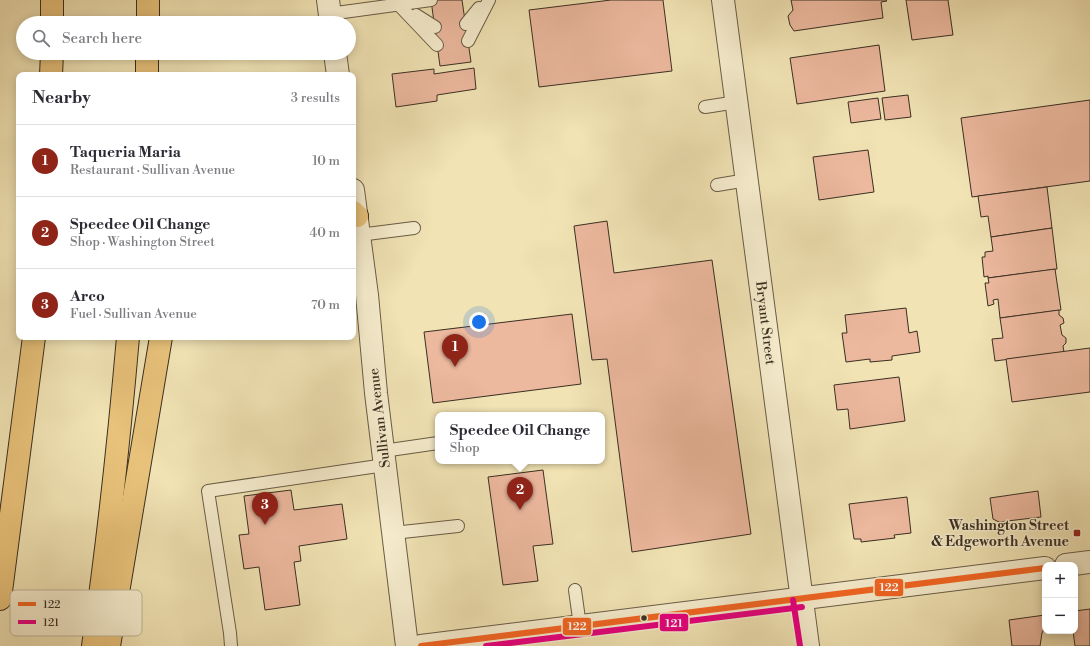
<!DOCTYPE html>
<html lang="en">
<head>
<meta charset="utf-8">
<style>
	body { margin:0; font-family:"Libre Bodoni",serif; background:#f7f7f7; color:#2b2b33 }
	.controls { position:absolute; right:12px; bottom:12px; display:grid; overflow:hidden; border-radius:8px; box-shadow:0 2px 10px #0003 }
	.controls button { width:36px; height:36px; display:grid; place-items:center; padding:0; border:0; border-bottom:1px solid #e1e1e2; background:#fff; color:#2b2b33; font:20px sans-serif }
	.you { position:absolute; left:479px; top:322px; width:14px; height:14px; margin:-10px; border:3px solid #fff; border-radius:50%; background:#1a73e8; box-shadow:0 0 0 6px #1a73e833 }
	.badge { display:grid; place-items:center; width:26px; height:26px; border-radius:50%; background:#8f2418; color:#fff; font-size:13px; font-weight:700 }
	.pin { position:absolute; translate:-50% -33px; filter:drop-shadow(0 1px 2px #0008) }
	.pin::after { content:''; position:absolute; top:21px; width:14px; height:12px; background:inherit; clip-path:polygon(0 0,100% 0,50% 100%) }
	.popup { position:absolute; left:435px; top:412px; width:170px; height:52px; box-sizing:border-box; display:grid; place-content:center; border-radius:8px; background:#fff; filter:drop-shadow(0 1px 3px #0005); font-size:13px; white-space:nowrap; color:#7c7c81 }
	.popup b { font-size:15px; color:#2b2b33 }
	.popup::after { content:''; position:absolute; left:50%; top:100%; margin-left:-8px; border:8px solid transparent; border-top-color:#fff }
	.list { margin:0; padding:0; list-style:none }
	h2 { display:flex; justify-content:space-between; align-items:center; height:52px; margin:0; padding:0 16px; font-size:17px }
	h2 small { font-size:13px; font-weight:400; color:#7c7c81 }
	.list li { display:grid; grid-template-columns:26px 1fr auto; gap:12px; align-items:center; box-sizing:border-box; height:72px; padding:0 16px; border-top:1px solid #e1e1e2 }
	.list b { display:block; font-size:15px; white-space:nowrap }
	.list p { margin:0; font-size:13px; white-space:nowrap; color:#7c7c81 }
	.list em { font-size:13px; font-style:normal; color:#7c7c81 }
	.icon { flex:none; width:22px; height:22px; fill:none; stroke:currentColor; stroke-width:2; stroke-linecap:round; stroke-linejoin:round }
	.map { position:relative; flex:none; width:1090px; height:646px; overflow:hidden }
	.search { position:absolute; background:#fff; box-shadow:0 2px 10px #0003; left:16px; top:16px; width:340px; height:44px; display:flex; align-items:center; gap:10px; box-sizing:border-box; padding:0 14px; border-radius:22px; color:#7c7c81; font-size:15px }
	.panel { position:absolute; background:#fff; box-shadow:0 2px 10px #0003; left:16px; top:72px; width:340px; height:268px; border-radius:8px }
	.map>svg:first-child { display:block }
</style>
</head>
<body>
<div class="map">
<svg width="1090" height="646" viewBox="0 0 1090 646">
	<rect width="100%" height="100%" fill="#f1e3b4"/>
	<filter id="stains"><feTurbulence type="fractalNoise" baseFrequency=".005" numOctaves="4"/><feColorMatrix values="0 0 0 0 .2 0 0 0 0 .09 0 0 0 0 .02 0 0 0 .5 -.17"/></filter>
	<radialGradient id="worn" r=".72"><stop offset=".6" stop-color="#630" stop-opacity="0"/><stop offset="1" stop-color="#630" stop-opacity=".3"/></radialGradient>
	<g fill="#ecb89e" stroke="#3a2f21">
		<path d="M431,0H462L471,62L440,66Z"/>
		<path d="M611,0H663L672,71L539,87L529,10Z"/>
		<path d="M791,0H886L887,1L881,2L883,18L794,31L790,25L788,16L793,10Z"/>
		<path d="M906,0H948L953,35L912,40Z"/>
		<path d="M879,45L885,91L797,104L790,58Z"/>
		<path d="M474,68L476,89L437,95V101L396,107L392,74L434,69V74Z"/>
		<path d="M908,95L911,117L885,120L882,98Z"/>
		<path d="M878,98L881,119L851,123L848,102Z"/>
		<path d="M1090,100V181L972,197L961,118Z"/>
		<path d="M868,150L874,192L819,200L813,157Z"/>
		<path d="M1047,187L1052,228L991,237L988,216L981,217L978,196Z"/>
		<path d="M607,221L614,273L712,260L751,534L632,552L607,359L592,360L574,226Z"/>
		<path d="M1052,228L1057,269L988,278V276L984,277L982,257H985V252L993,251L991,237Z"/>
		<path d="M1055,269L1061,310L1000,318L998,299L993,300L994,304L988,306L985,283H989L988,278Z"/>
		<path d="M906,308L909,333L917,331L920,352L892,356V360L870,362V359L846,362L842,333H847L845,315Z"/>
		<path d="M1059,310V315L1063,318L1064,323L1060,325L1062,335L1066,338V343L1063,346L1064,352L995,361L992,339L1003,338L1000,318Z"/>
		<path d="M572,314L581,384L433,403L424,332Z"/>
		<path d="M1090,348V392L1012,402L1006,359Z"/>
		<path d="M899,377L905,421L850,429L848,409L837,410L834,385Z"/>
		<path d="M543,470L553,544L533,546L538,581L503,585L488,477Z"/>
		<path d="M291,490L294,510L342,504L347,539L299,546L301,561L294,562L300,605L265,610L259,567L244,569L239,535L249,534L244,496Z"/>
		<path d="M1038,491L1041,517L999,522L993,519L990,498Z"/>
		<path d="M907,497L911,533L894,535L895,538L861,542V539H854L849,504Z"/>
		<path d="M1090,609V646H1075L1073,631H1075V611Z"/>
		<path d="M1045,615V627L1042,633L1040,646H1012L1009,620Z"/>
	</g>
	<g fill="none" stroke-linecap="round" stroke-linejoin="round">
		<defs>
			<g id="service">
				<path d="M399,5L437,45"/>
				<path d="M329,14L431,0"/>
				<path d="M416,15L435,27"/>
				<path d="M466,24L479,8"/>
				<path d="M468,41L489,0"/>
				<path d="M705,107L737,102"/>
				<path d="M717,185L747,180"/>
				<path d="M359,235L414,228"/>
				<path d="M383,451L438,443"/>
				<path d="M393,533L458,526"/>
				<path d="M575,590L580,626"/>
				<path d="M231,646L230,633L208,491L385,465"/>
			</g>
			<path id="minor" d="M723,0L808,646"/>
			<g id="tertiary">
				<path d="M328,0L331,23"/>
				<path d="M335,53L338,75"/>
				<path d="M353,190L367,295L376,393L407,646"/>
				<path d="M1066,565L1090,562"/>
				<path d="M421,646L1045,568"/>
			</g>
			<g id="motorway">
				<path d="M52,0V23"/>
				<path d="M148,23V0"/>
				<path d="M51,75L52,53"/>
				<path d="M147,75V53"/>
				<path d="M353,212L357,216"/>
				<path d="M0,599L34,337"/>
				<path d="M93,646C108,543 119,440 128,337"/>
				<path d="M109,646L161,337"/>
			</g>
		</defs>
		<use href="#service" stroke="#685c46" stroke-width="14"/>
		<use href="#minor" stroke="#685c46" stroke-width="24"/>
		<use href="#tertiary" stroke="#685c46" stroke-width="24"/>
		<use href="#motorway" stroke="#3a2f21" stroke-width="24"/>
		<use href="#service" stroke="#f6edce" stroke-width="12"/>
		<use href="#minor" stroke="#f6edce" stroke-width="22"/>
		<use href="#tertiary" stroke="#f6edce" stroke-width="22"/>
		<use href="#motorway" stroke="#e8c27a" stroke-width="22"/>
		<defs>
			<path id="bus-1" d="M421,646L1045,568"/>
			<g id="bus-2">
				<path d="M793,600L800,646"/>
				<path d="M486,646L802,607"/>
			</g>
		</defs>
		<use href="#bus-1" stroke="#f6edce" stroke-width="9"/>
		<use href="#bus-2" stroke="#f6edce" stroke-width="9"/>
		<use href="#bus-1" stroke="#f26522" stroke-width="6"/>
		<use href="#bus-2" stroke="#e5007d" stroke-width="6"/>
	</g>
	<rect fill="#8f2418" stroke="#f6edce" stroke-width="1.5" x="1073" y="529" width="8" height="8" rx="2"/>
	<circle fill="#3a2f21" stroke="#f6edce" stroke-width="1.5" cx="644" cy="618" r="3.5"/>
	<g text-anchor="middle" stroke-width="3" stroke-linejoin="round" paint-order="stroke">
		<g font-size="14" fill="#3a2f21" stroke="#f6edce">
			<text transform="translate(766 323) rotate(83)" y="5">Bryant Street</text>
			<text transform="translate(379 418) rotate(-97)" y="5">Sullivan Avenue</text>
		</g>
		<g font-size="14" font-weight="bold" fill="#3a2f21" stroke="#f6edce" text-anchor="end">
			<text x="1069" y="530">Washington Street<tspan x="1069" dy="16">&amp; Edgeworth Avenue</tspan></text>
		</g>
	</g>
	<rect x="10" y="590" width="132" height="46" rx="6" fill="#f6edce" stroke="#beb49a" stroke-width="1"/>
	<rect x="18" y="602" width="18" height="4" fill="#f26522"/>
	<rect x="18" y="620" width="18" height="4" fill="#e5007d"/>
	<g font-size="11" fill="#3a2f21">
		<text x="43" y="608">122</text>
		<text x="43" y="626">121</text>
	</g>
	<g stroke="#f6edce" stroke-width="1.5">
		<rect x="874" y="578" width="30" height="19" rx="4" fill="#f26522"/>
		<rect x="659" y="613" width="30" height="19" rx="4" fill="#e5007d"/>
		<rect x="562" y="617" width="30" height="19" rx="4" fill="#f26522"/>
	</g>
	<g font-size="11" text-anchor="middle" font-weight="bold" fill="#fff">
		<text x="889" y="591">122</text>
		<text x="674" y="627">121</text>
		<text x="577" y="630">122</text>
	</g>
	<rect width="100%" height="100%" filter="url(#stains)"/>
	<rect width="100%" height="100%" fill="url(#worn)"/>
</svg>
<div class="controls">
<button>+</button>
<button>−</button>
</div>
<div class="you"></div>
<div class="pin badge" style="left:455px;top:367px">1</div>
<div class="pin badge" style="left:520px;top:510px">2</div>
<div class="popup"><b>Speedee Oil Change</b>Shop</div>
<div class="pin badge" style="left:265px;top:525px">3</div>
<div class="search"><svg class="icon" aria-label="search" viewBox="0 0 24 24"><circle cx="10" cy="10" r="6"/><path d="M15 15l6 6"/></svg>Search here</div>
<section class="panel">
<h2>Nearby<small>3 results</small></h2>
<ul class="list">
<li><span class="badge">1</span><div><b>Taqueria Maria</b><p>Restaurant · Sullivan Avenue</p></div><em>10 m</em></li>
<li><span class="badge">2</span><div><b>Speedee Oil Change</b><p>Shop · Washington Street</p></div><em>40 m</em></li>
<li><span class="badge">3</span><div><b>Arco</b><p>Fuel · Sullivan Avenue</p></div><em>70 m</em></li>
</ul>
</section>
</div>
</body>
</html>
